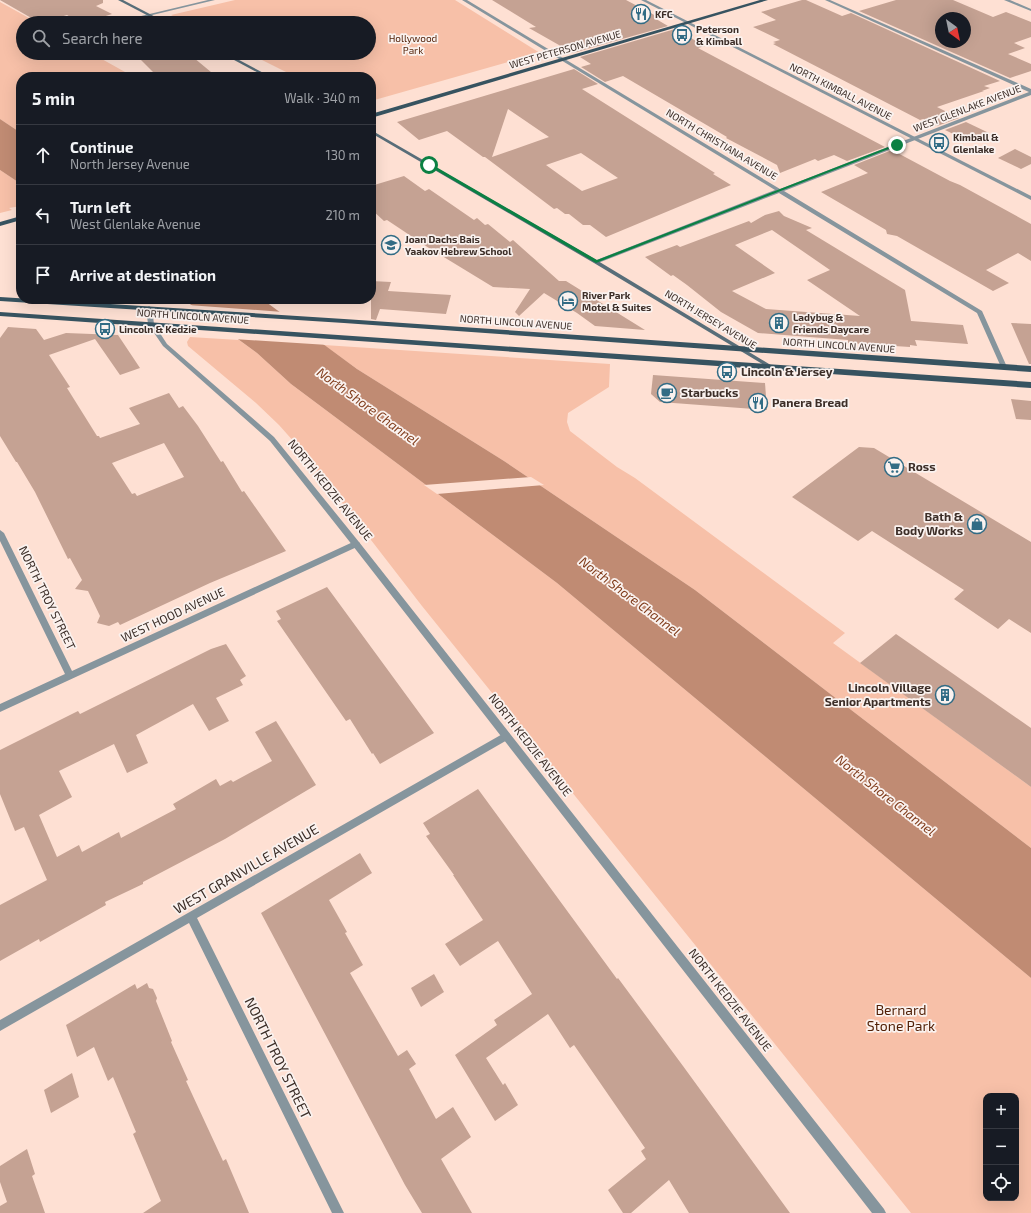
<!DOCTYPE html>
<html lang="en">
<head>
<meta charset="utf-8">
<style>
	body { margin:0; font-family:"Exo 2",sans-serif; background:#242831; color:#f1f3f6 }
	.controls { position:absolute; right:12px; bottom:12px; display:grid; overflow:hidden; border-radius:8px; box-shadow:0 4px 16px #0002 }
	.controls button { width:36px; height:36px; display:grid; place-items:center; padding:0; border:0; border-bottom:1px solid #363941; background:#171b24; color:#f1f3f6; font:20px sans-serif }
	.compass { position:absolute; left:935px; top:12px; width:36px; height:36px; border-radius:50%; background:#171b24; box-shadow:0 4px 16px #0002; rotate:147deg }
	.stop { position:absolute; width:12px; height:12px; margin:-9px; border:3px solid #0b8043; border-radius:50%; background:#fff }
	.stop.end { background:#0b8043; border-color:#fff; box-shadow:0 1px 4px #0008 }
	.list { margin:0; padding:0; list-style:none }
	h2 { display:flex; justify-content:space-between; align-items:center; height:52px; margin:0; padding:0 16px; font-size:17px }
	h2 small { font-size:13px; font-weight:400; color:#9ea1a6 }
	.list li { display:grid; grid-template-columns:26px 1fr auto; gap:12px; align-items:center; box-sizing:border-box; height:60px; padding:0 16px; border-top:1px solid #363941 }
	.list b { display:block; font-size:15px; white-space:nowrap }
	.list p { margin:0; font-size:13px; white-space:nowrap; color:#9ea1a6 }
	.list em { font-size:13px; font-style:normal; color:#9ea1a6 }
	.icon { flex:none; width:22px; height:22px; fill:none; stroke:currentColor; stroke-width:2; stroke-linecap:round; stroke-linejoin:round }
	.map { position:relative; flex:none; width:1031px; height:1213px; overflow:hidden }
	.search { position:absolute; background:#171b24; box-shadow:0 4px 16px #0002; left:16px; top:16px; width:360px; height:44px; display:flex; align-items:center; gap:10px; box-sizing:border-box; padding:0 14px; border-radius:22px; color:#9ea1a6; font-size:15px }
	.panel { position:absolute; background:#171b24; box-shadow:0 4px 16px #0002; left:16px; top:72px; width:360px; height:232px; border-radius:16px }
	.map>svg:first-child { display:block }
</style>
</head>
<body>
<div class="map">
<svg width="1031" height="1213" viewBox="0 0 1031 1213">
	<rect width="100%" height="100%" fill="#fee0d3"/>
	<g fill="#f7c0a8" fill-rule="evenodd">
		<path d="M235,0H455L540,53L371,101V77H296L248,53H369V23H187L171,15Z"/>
		<path d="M0,2L38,23H23V53H91L134,77H21V133L0,119Z"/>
		<path d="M0,170L21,184V206L9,208L12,210L0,213Z"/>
		<path d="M190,337L239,340L257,353L291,384L557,583L1031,978V1213H911L422,606L303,452L279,425L256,403L188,346L187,342ZM986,1096H1016V1198H986Z"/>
		<path d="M324,345L610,364L609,387L568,413L567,422L570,431L617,467L635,478L845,633L833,643L1031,787V848L695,590L504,461L357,369Z"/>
	</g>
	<g fill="#c08b73">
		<path d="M0,119L21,133V184L0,170Z"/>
		<path d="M183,299H262L357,369L504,461L695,590L1031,848V978L557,583L291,384L257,353Z"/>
	</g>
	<g fill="#fee0d3">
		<path d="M188,305L283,312L328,345L234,339Z"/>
		<path d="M531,477L544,485L437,494L424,485Z"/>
	</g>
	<g fill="#c5a293" fill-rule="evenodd">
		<path d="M0,0H103V3L96,6L112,14L87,22L76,16L72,18L67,15L40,23Z"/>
		<path d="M492,0H626L660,18L656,19L668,26L573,53L529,28L536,27Z"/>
		<path d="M802,0H806L842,16L851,13L1000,81L984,86L990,88L982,91H984L937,107L959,118L937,126L923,119L920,120L773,44L776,43L773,42L780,40L753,27L776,20L761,12Z"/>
		<path d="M896,0H953L993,17L1006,12L1031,22V37L1014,43L1025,48L1008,54L1031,64V71L1010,78L859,11ZM941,18H965V42H941Z"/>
		<path d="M675,29L705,46L698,48L885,147L847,161L834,155L818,161L815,159L780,173L777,165L726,138L727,137L623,76L605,82L581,67L591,64L580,57Z"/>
		<path d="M134,53H188L217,77H158Z"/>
		<path d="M574,69L598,84L582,89L715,173L713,174L731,185L606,237L590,225H583L569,214H565L557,208L554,209L485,157H483L447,131L419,140L397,122ZM508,109L549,137L492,157ZM581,153L618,178L582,191L546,165Z"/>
		<path d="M966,122L989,133L968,141L945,130Z"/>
		<path d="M1015,149L1031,157V164L1021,169L998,158Z"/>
		<path d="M892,150L950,181L960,185L1031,224V261L1018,253L986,270L1009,283L993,291L897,236L887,234L886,230L821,192L868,173L854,165Z"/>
		<path d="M404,176L425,191L429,189L474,220L477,218L485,225L488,224L510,242L513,240L559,281H566L645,330L595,326L577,313L544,293L519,316L515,312L530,289L493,287L429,248L387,220L384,221L371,209V186Z"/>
		<path d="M779,211L784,216L812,228L806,230L905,290L911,321L963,325L968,344L915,340L917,346L910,345V347L848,343V340L758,333L721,312L687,285L673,275L671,276L645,257L677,245L680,247L749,221L751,223L765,215ZM772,230L830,270L807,280L860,316L766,309L732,291L775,273L735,245Z"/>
		<path d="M371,281L391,282L388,291L451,295L446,314L380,309L376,320L371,319Z"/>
		<path d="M1011,323L1031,324V364H1029Z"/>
		<path d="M8,327L36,329L44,340L66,333L118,335L140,368L120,375L95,339L49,355L70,387L67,388L97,436H99L100,438L140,424L129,408L169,393L179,408L183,406L198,426L221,462L223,461L242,492L244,491L286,551L210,583L120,625L118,622L109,626L97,623L100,616L88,591L75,589L82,580L70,558L68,559L35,492L17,462H16L0,436V338ZM164,443L184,477L137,496L135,493L132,494L112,463Z"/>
		<path d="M653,375L765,383L767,410L660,402L651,394Z"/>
		<path d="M1011,399L1031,401V420L1016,419Z"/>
		<path d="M859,447L874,448L1031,542V633L1009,619L998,629L954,599L964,590L872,531L858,541L792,497Z"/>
		<path d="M327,587L434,733L380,764L373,753L372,754L350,719L346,721L277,621L281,619L276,611Z"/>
		<path d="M896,634L1031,728V787L860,663Z"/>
		<path d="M226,644L246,676L240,680L243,685L216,698L229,721L209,731L193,704L136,735L148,763L127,773L114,744L59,771L72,797L39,815L57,857L79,845L82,852L119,832L121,838L176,809L173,804L216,779L220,786L231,780L233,782L272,761L255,732L276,721L316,785L225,839L143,882V884L105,902L106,905L63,929L40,942L39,939L0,961V905L47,880L24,827L15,831L0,794V750L78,711L80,714L211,649Z"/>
		<path d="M478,789L617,979L618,978L683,1066L790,1213H689L669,1180L631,1213H623L608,1190L646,1159L641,1151L645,1148L574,1045L570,1048L548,1014L486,1058L503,1085L505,1083L518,1105L495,1121L455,1055L497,1025L494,1020L532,994L498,941L460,966L445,944L483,920L453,875H454L426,836L430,834L423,823Z"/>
		<path d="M360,853L372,873L329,900L347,932L345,933L363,965L350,973L398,1056L407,1050L416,1064L409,1069L436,1119L453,1107L471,1137L441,1159L472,1213H422L405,1185L261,913Z"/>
		<path d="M434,974L444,992L421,1007L411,988Z"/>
		<path d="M147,983L149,988L153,989L157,998L156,1001L172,1041L171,1042L188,1080L186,1081L223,1161L226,1159L249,1213H143L161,1201L133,1134L136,1132L113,1077L108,1081L94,1047L77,1057L66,1025L135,984L137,989Z"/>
		<path d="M72,1073L79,1097L51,1113L44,1090Z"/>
		<path d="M27,1149L35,1174L32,1176L45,1213H0V1206L7,1202L0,1182V1166Z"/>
	</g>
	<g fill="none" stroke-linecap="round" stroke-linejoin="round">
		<g fill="#86959d" fill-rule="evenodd">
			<path d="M208,0H215L119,23H112Z"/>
			<path d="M462,0H467L780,189L1029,92L825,0H830L1031,89V95L784,191L982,311L1007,367L1006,368L1004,369L1001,367L977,313L779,193L598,263H594V261L775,190Z"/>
			<path d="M1004,0H1010L1031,9V11Z"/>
			<path d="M0,530L4,533L72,671L353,542H359L360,544L359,546L0,712V704L65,674L0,541Z"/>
			<path d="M506,732L509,733L510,736L509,739L197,918L344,1213H332L189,923L0,1031V1020Z"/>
		</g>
		<g fill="#86959d" fill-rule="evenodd">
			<path d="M641,0H646L1031,196V200Z"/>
			<path d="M149,306L152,308L154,324L167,344L274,437L359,542L884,1209L886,1213H872L353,546L270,441L163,346L148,324L146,308Z"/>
		</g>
		<g fill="#586e79" fill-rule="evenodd">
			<path d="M118,0H123L167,23H162Z"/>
			<path d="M221,53H226L271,77H266Z"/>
			<path d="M371,130L598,261L774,367L771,369L769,368L594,263L371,133Z"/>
		</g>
		<g fill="#375360" fill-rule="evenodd">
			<path d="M760,0H768L371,118V114Z"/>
			<path d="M21,216V220L0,226V222Z"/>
			<path d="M0,297L344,319L1031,366V372L344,323L0,301Z"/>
			<path d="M0,312L1031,382V388L0,316Z"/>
		</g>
	</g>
	<path fill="#0b8043" d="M896,144L899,145L596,263L427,165L431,164L597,260Z"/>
	<defs>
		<symbol id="restaurant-ring" viewBox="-11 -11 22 22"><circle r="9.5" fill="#faf2ef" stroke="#326c85" stroke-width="1.5"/><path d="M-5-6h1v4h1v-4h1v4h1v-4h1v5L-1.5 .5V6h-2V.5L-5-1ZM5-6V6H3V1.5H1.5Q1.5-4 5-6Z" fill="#326c85"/></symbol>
		<symbol id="bus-ring" viewBox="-11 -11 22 22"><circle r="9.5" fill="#faf2ef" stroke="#326c85" stroke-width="1.5"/><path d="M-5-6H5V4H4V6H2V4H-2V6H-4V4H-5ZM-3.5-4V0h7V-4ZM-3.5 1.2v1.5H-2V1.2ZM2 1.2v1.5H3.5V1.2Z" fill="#326c85"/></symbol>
		<symbol id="school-ring" viewBox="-11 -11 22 22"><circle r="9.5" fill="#faf2ef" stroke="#326c85" stroke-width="1.5"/><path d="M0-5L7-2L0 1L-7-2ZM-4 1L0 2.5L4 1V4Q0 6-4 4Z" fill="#326c85"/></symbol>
		<symbol id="hotel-ring" viewBox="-11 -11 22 22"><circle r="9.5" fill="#faf2ef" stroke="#326c85" stroke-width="1.5"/><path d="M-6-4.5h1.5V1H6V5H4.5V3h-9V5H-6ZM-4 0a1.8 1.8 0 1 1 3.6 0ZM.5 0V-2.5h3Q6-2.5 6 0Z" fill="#326c85"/></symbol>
		<symbol id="building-ring" viewBox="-11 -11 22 22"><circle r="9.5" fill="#faf2ef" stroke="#326c85" stroke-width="1.5"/><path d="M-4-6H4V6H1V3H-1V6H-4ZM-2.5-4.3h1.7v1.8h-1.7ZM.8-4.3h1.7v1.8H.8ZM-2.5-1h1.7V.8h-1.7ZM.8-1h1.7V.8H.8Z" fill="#326c85"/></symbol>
		<symbol id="cafe-ring" viewBox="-11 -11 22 22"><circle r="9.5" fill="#faf2ef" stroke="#326c85" stroke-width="1.5"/><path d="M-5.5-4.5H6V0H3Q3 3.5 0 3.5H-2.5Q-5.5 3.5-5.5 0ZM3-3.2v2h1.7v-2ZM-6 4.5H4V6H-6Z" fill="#326c85"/></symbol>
		<symbol id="supermarket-ring" viewBox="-11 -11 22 22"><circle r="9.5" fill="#faf2ef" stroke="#326c85" stroke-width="1.5"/><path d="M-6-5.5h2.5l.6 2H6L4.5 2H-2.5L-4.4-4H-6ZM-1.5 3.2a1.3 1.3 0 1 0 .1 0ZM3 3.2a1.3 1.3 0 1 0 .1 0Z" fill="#326c85"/></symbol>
		<symbol id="shop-ring" viewBox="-11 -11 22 22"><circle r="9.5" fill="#faf2ef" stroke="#326c85" stroke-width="1.5"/><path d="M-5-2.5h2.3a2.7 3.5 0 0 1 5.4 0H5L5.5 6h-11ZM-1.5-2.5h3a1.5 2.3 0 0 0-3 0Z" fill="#326c85"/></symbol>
	</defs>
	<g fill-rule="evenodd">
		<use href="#restaurant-ring" x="630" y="3" width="22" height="22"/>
		<use href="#bus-ring" x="671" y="24" width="22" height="22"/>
		<use href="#bus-ring" x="928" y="132" width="22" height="22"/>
		<use href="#school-ring" x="380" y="234" width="22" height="22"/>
		<use href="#hotel-ring" x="557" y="290" width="22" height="22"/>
		<use href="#building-ring" x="768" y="312" width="22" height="22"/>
		<use href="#bus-ring" x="94" y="318" width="22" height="22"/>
		<use href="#bus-ring" x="716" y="361" width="22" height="22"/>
		<use href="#cafe-ring" x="656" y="382" width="22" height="22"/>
		<use href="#restaurant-ring" x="747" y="392" width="22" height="22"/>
		<use href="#supermarket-ring" x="883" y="456" width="22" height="22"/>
		<use href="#shop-ring" x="966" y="513" width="22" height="22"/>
		<use href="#building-ring" x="934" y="684" width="22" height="22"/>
	</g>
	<g text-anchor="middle" stroke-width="3.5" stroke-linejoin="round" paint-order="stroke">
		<g font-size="10" font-weight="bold" fill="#3c2e28" stroke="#faf2ef" text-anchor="start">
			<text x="655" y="18">KFC</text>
			<text x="696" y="33">Peterson<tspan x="696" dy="12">&amp; Kimball</tspan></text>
			<text x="953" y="141">Kimball &amp;<tspan x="953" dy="12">Glenlake</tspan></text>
			<text x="405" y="243">Joan Dachs Bais<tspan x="405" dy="12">Yaakov Hebrew School</tspan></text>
			<text x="582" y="299">River Park<tspan x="582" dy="12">Motel &amp; Suites</tspan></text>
			<text x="793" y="321">Ladybug &amp;<tspan x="793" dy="12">Friends Daycare</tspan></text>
			<text x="119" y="333">Lincoln &amp; Kedzie</text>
		</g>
		<g font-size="10" fill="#501e04" stroke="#faf2ef">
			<text x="413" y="42">Hollywood<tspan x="413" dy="12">Park</tspan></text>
		</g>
		<g font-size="10" fill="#3c2e28" stroke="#faf2ef">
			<text transform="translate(565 49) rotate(-16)" y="4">WEST PETERSON AVENUE</text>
			<text transform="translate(841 91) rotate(27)" y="4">NORTH KIMBALL AVENUE</text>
			<text transform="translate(967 108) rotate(-21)" y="4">WEST GLENLAKE AVENUE</text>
			<text transform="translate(722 144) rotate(31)" y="4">NORTH CHRISTIANA AVENUE</text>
			<text transform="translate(193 316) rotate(4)" y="4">NORTH LINCOLN AVENUE</text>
			<text transform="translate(711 319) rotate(31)" y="4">NORTH JERSEY AVENUE</text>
			<text transform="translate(516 322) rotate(4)" y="4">NORTH LINCOLN AVENUE</text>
			<text transform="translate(839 345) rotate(4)" y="4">NORTH LINCOLN AVENUE</text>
		</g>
		<g font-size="12" font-weight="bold" fill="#3c2e28" stroke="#faf2ef" text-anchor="start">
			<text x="741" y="376">Lincoln &amp; Jersey</text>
			<text x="681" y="397">Starbucks</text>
			<text x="772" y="407">Panera Bread</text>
			<text x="908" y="471">Ross</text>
			<text x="963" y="521" text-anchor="end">Bath &amp;<tspan x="963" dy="14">Body Works</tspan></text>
			<text x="931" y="692" text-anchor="end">Lincoln Village<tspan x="931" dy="14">Senior Apartments</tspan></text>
		</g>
		<g font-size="12" fill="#3c2e28" stroke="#faf2ef">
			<text transform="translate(330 490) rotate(51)" y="4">NORTH KEDZIE AVENUE</text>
			<text transform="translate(47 598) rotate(64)" y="4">NORTH TROY STREET</text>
			<text transform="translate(173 615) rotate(-25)" y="4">WEST HOOD AVENUE</text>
			<text transform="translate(530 745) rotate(52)" y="4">NORTH KEDZIE AVENUE</text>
			<text transform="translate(730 1000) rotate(52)" y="4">NORTH KEDZIE AVENUE</text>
		</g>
		<g font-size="13" font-style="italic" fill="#813d1c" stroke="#faf2ef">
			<text transform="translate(368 406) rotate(36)" y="5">North Shore Channel</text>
			<text transform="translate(630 596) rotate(37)" y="5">North Shore Channel</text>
			<text transform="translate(886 795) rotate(38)" y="5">North Shore Channel</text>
		</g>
		<g font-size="14" fill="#3c2e28" stroke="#faf2ef">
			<text transform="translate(246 869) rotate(-30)" y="5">WEST GRANVILLE AVENUE</text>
			<text transform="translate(278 1058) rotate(64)" y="5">NORTH TROY STREET</text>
		</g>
		<g font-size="14" fill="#501e04" stroke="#faf2ef">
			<text x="901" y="1015">Bernard<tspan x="901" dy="16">Stone Park</tspan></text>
		</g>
	</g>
</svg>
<div class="controls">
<button>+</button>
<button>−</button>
<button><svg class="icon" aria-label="locate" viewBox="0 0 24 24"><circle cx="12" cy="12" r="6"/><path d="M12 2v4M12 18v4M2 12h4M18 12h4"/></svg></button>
</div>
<svg class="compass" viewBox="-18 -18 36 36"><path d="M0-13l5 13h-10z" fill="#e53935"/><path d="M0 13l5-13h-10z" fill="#9ea1a6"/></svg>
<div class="stop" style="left:429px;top:165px"></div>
<div class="stop end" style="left:897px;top:145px"></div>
<div class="search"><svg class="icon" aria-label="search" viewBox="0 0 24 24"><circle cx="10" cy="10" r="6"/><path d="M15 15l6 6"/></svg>Search here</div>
<section class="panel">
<h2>5 min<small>Walk · 340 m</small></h2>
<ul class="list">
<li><svg class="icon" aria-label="ahead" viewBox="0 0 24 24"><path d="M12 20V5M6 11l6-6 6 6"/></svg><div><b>Continue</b><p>North Jersey Avenue</p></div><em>130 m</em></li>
<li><svg class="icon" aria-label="left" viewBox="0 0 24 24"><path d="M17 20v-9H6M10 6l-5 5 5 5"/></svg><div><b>Turn left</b><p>West Glenlake Avenue</p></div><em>210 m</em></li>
<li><svg class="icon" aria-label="arrive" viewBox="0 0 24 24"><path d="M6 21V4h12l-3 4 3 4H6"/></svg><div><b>Arrive at destination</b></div></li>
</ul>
</section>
</div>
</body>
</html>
